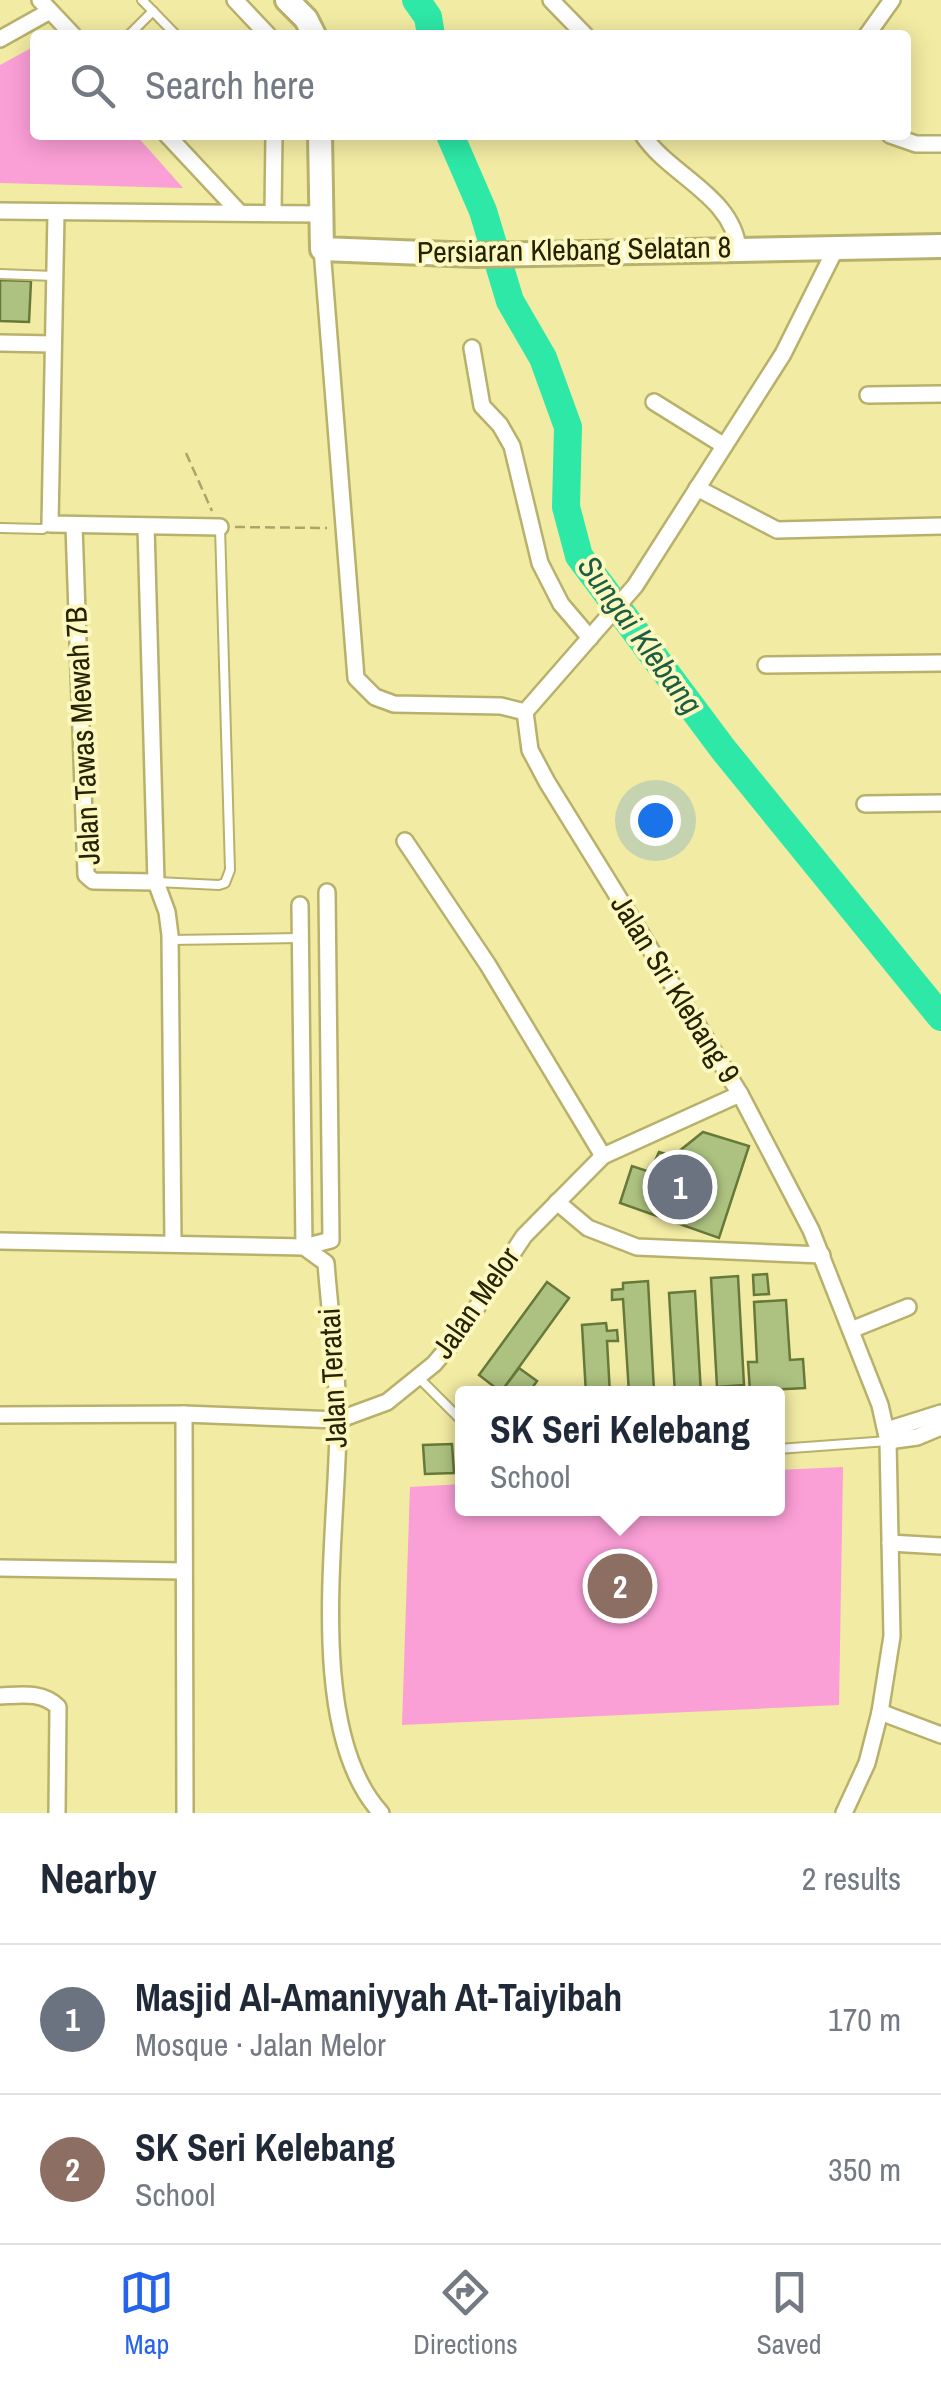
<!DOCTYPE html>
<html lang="en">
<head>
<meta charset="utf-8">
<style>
	body { margin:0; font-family:"Archivo Narrow",sans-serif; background:#f6f6f7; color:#1f2937 }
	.you { position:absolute; left:655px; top:820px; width:35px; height:35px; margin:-25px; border:8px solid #fff; border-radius:50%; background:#1a73e8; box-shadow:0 0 0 15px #1a73e833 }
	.badge { display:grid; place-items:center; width:65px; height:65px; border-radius:50%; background:#2563eb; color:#fff; font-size:32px; font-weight:700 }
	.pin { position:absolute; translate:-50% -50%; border:5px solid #fff; box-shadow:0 2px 10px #0006 }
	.popup { position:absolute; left:455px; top:1386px; width:330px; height:130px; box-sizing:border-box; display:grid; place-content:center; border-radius:10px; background:#fff; filter:drop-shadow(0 2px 8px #0005); font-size:32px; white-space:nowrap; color:#747a83 }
	.popup b { font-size:38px; color:#1f2937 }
	.popup::after { content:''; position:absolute; left:50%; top:100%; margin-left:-20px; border:20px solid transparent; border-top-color:#fff }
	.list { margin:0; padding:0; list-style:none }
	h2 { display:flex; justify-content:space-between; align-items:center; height:130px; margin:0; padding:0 40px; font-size:42px }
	h2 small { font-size:32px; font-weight:400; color:#747a83 }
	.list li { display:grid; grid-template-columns:65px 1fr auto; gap:30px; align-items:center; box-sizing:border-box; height:150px; padding:0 40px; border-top:2px solid #e0e1e3 }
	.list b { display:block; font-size:38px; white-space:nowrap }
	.list p { margin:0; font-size:32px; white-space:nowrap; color:#747a83 }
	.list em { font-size:32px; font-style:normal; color:#747a83 }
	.icon { flex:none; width:55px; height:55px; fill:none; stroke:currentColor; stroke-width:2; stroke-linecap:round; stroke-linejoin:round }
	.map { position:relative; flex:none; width:941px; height:1813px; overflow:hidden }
	.search { position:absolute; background:#fff; box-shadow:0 5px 25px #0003; left:30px; right:30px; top:30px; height:110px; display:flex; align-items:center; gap:25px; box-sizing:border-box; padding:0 35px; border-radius:10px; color:#747a83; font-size:38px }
	.sheet { height:430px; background:#fff }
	nav { display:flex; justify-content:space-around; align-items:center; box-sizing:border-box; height:140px; border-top:2px solid #e0e1e3; background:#fff; font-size:28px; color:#747a83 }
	nav a { display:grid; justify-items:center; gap:5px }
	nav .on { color:#2563eb }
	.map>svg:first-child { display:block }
</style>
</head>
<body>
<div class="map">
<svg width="941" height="1813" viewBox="0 0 941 1813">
	<rect width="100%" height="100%" fill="#f2eba3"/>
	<g fill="#fb9fd7">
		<path d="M35,46V135H136L183,188L0,183V65Z"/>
		<path d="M843,1467L839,1705L402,1725L410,1487L462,1484V1508H778V1470Z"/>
	</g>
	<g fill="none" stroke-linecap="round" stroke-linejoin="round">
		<g stroke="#2de8a7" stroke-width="28">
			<path d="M416,0L428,17L431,35"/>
			<path d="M450,135L483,211L510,301L543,358L568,427L566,507L579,556L723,749L941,1017"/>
		</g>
	</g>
	<g fill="#adc280" stroke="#667939" stroke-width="2.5">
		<path d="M0,280L31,281L29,322L0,321Z"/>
		<path d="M703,1132L749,1146L719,1238L620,1203L632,1166L650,1172L659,1152L673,1156Z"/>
		<path d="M767,1274L769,1294L754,1295L753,1275Z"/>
		<path d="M738,1276L744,1385L717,1387L711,1278Z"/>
		<path d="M648,1281L654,1391L629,1393L623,1299L612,1300V1290L623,1289V1283Z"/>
		<path d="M547,1282L569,1298L501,1392L479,1375Z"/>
		<path d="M695,1291L701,1394H675L669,1293Z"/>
		<path d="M786,1300L790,1360L803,1359L805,1388L750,1391L748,1362H757L754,1302Z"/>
		<path d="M606,1323L607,1331L617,1330L618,1341H607L610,1394H586L582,1325Z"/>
		<path d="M519,1368L537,1381L528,1394H504L501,1392Z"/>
		<path d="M452,1444L454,1473L425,1474L423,1445Z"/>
	</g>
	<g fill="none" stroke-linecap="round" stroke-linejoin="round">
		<defs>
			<g id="lane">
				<path d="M142,0L176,35"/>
				<path d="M129,35L153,11"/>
				<path d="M0,274L54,276"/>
				<path d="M0,528L43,529L50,524"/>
				<path d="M157,882L219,885L225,883L230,870L220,527"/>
				<path d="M170,940L300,938"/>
				<path d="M419,1378L462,1421"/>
				<path d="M778,1449L888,1441"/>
			</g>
			<g id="street">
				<path d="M40,0L73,35"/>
				<path d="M235,0L268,35"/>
				<path d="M551,0L585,35"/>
				<path d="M867,35L892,0"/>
				<path d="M0,39L50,11"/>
				<path d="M167,135L239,212"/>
				<path d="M643,135C669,175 733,196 738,249"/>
				<path d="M890,135L916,144H941"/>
				<path d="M0,211L320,214"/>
				<path d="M273,212L274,135"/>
				<path d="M56,214L50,524L220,527"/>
				<path d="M837,246L783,354L635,586L525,712L530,750L547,782L740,1094L811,1230L880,1405L888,1441L892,1636L880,1712L867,1763L844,1813"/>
				<path d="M322,249L356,678L375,697L394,704L501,706L525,712"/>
				<path d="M0,343L53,344"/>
				<path d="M472,348L482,406L500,425L512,446L540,563L561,604L590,638"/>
				<path d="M868,395L941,394"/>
				<path d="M654,402L723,445"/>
				<path d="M697,488L777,530L941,526"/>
				<path d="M74,526L86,875L93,881L156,882"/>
				<path d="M146,527L156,882L167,912L170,935L173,1244"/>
				<path d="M766,665L941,663"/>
				<path d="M865,804L941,803"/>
				<path d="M405,841L488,965L603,1156"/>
				<path d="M300,905L304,1247"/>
				<path d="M557,1202L588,1228L637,1247L822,1255"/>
				<path d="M0,1241L304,1247L331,1240L327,892"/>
				<path d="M304,1247L326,1263C330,1316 338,1371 338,1424C338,1531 304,1729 381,1813"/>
				<path d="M851,1330L908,1307"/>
				<path d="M184,1414L185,1813"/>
				<path d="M0,1415L184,1414L338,1420L387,1402L434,1364L457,1337L524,1236L603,1156L740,1094"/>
				<path d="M887,1430L941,1413"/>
				<path d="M888,1441L917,1437L941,1427"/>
				<path d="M890,1543L941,1546"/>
				<path d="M0,1568L183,1571"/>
				<path d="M0,1696C21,1695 42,1691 58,1707L57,1813"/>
				<path d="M880,1712L941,1735"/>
			</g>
			<g id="secondary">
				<path d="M287,0L306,19L314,35"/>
				<path d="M320,135L322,249L476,255L941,246"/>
			</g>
		</defs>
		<use href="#lane" stroke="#b8b16b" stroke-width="12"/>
		<use href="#street" stroke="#b8b16b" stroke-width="20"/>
		<use href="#secondary" stroke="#b8b16b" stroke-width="28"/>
		<g stroke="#aaa56b" stroke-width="2.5" stroke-dasharray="10 5" stroke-linecap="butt">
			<path d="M186,453L212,511"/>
			<path d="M235,527L327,528"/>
		</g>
		<use href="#lane" stroke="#fff" stroke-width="8"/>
		<use href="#street" stroke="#fff" stroke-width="15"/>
		<use href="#secondary" stroke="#fff" stroke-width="22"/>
	</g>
	<g text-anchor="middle" stroke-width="8" stroke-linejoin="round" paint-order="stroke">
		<g font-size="30" fill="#262305" stroke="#fdf8bf">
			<text transform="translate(574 250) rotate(-1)" y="10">Persiaran Klebang Selatan 8</text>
			<text transform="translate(83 736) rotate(-93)" y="10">Jalan Tawas Mewah 7B</text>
			<text transform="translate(675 989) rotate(58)" y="10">Jalan Sri Klebang 9</text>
			<text transform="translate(476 1303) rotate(-55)" y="10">Jalan Melor</text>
			<text transform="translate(333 1378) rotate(-93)" y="10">Jalan Teratai</text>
		</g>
		<g font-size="32" font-style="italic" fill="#1c5e44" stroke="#fdf8bf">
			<text transform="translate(640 635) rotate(54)" y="11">Sungai Klebang</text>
		</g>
	</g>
</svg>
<div class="you"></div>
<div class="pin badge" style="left:680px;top:1187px;background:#6b7280">1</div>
<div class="pin badge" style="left:620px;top:1586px;background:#8d6e63">2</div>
<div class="popup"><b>SK Seri Kelebang</b>School</div>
<div class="search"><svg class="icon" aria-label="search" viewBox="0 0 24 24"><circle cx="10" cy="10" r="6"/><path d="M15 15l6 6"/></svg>Search here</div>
</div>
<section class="sheet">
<h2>Nearby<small>2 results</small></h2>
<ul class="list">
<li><span class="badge" style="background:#6b7280">1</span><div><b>Masjid Al-Amaniyyah At-Taiyibah</b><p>Mosque · Jalan Melor</p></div><em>170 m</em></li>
<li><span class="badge" style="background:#8d6e63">2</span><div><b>SK Seri Kelebang</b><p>School</p></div><em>350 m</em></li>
</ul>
</section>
<nav>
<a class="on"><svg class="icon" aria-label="map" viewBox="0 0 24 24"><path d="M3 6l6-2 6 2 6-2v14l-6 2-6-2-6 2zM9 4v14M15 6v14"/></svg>Map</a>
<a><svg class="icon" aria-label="directions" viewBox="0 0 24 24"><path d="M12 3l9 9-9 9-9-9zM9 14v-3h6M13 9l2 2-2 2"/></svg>Directions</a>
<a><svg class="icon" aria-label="saved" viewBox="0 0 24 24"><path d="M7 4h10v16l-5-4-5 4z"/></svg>Saved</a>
</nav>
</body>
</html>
